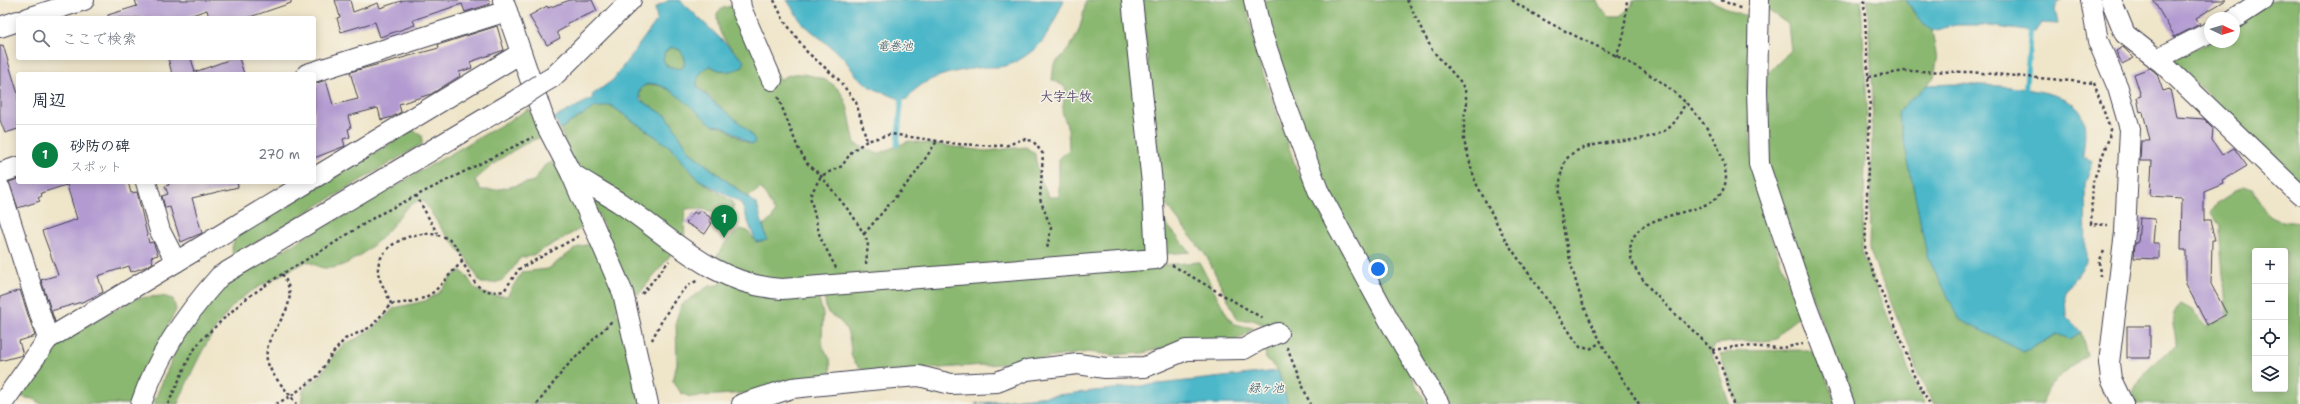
<!DOCTYPE html>
<html lang="ja">
<head>
<meta charset="utf-8">
<style>
	body { margin:0; font-family:"Shantell Sans","Klee One",sans-serif; background:#f6f6f7; color:#1f2937 }
	.controls { position:absolute; right:12px; bottom:12px; display:grid; overflow:hidden; border-radius:4px; box-shadow:0 2px 10px #0003 }
	.controls button { width:36px; height:36px; display:grid; place-items:center; padding:0; border:0; border-bottom:1px solid #e0e1e3; background:#fff; color:#1f2937; font:20px sans-serif }
	.compass { position:absolute; left:2204px; top:12px; width:36px; height:36px; border-radius:50%; background:#fff; box-shadow:0 2px 10px #0003; rotate:94deg }
	.you { position:absolute; left:1378px; top:269px; width:14px; height:14px; margin:-10px; border:3px solid #fff; border-radius:50%; background:#1a73e8; box-shadow:0 0 0 6px #1a73e833 }
	.badge { display:grid; place-items:center; width:26px; height:26px; border-radius:50%; background:#0b8043; color:#fff; font-size:13px; font-weight:700 }
	.pin { position:absolute; translate:-50% -33px; filter:drop-shadow(0 1px 2px #0008) }
	.pin::after { content:''; position:absolute; top:21px; width:14px; height:12px; background:inherit; clip-path:polygon(0 0,100% 0,50% 100%) }
	.list { margin:0; padding:0; list-style:none }
	h2 { display:flex; justify-content:space-between; align-items:center; height:52px; margin:0; padding:0 16px; font-size:17px }
	h2 small { font-size:13px; font-weight:400; color:#747a83 }
	.list li { display:grid; grid-template-columns:26px 1fr auto; gap:12px; align-items:center; box-sizing:border-box; height:60px; padding:0 16px; border-top:1px solid #e0e1e3 }
	.list b { display:block; font-size:15px; white-space:nowrap }
	.list p { margin:0; font-size:13px; white-space:nowrap; color:#747a83 }
	.list em { font-size:13px; font-style:normal; color:#747a83 }
	.icon { flex:none; width:22px; height:22px; fill:none; stroke:currentColor; stroke-width:2; stroke-linecap:round; stroke-linejoin:round }
	.map { position:relative; flex:none; width:2300px; height:404px; overflow:hidden }
	.search { position:absolute; background:#fff; box-shadow:0 2px 10px #0003; left:16px; top:16px; width:300px; height:44px; display:flex; align-items:center; gap:10px; box-sizing:border-box; padding:0 14px; border-radius:4px; color:#747a83; font-size:15px }
	.panel { position:absolute; background:#fff; box-shadow:0 2px 10px #0003; left:16px; top:72px; width:300px; height:112px; border-radius:4px }
	.map>svg:first-child { display:block }
</style>
</head>
<body>
<div class="map">
<svg width="2300" height="404" viewBox="0 0 2300 404">
	<rect width="100%" height="100%" fill="#f7f3e8"/>
	<filter id="ink" filterUnits="userSpaceOnUse"><feTurbulence type="fractalNoise" baseFrequency=".025" numOctaves="2"/><feDisplacementMap in="SourceGraphic" scale="8" xChannelSelector="R" yChannelSelector="G"/><feConvolveMatrix kernelMatrix="1 2 1 2 8 2 1 2 1" color-interpolation-filters="sRGB"/></filter>
	<filter id="wash" filterUnits="userSpaceOnUse"><feTurbulence type="fractalNoise" baseFrequency=".012" numOctaves="4" result="noise"/><feDisplacementMap in="SourceGraphic" scale="16" xChannelSelector="R" yChannelSelector="G"/><feGaussianBlur stdDeviation="0.9" result="paint"/><feColorMatrix in="noise" values="0 0 0 0 0 0 0 0 0 0 0 0 0 0 0 0 0 1.4 0 .05"/><feComposite in="paint" operator="in"/></filter>
	<g filter="url(#wash)">
		<rect width="100%" height="100%" fill="#efe5c9"/>
		<g fill="#8bb871" stroke="#566d56" fill-rule="evenodd">
			<path d="M1086,0H1126L1152,207L1190,252L802,282L761,283L715,259L725,243L740,229L748,231L756,242L767,240L763,225L772,219L775,212L761,188L748,197L690,152L667,116L646,105L639,95L642,87C664,75 695,110 712,123C715,126 719,125 723,127C733,132 741,142 752,144L755,140L750,133L697,86C696,78 703,68 710,66L723,72L744,61C728,44 717,38 717,13L723,8L736,5L780,80C791,72 799,73 813,76C851,85 847,111 855,144L878,154L909,141L986,151L1026,147L1035,154L1039,175L1049,197H1059V159L1069,149L1068,129L1062,112L1066,87L1052,80L1054,64C1077,44 1081,28 1086,0Z"/>
			<path d="M1141,0H1245L1260,65L1296,168L1427,404H1288L1278,371L1266,359L1263,324L1253,320H1238L1207,257L1163,201Z"/>
			<path d="M1262,0H1597L1600,7L1610,16H1621L1632,5L1633,0H1709L1749,18C1747,82 1746,146 1762,209C1771,244 1788,278 1801,312C1794,325 1784,323 1777,339C1756,344 1734,339 1714,345L1710,352L1717,365L1729,404H1447L1377,283L1306,145L1278,65Z"/>
			<path d="M1766,0H1861L1867,105L1862,254L1902,351L1910,376L1925,404H1851L1771,182L1764,135L1763,78L1791,50L1788,24L1766,9Z"/>
			<path d="M1867,0H1906L1918,18L1932,31L1937,60L1934,77L1927,85L2024,352L2057,334L2070,339L2081,332L2087,355C2072,366 2044,385 2042,404H1934L1917,373L1910,348L1869,249L1873,95Z"/>
			<path d="M2272,0H2300V187L2173,60L2210,42H2234V23Z"/>
			<path d="M671,47L680,50L685,58L684,66L680,69L667,66L663,59L665,52Z"/>
			<path d="M610,105L669,146L698,179L731,201L734,206L732,215C714,215 705,206 686,209C682,218 686,228 684,238L572,162L560,129L597,106L599,108Z"/>
			<path d="M529,109L541,137C516,146 494,163 475,180L481,190C499,191 517,185 534,181L545,165L555,161L587,225L531,256L520,258C506,278 506,284 481,283L467,259L443,231L423,200C406,203 402,214 391,227C377,243 349,270 325,268C319,268 312,263 307,261C286,273 262,283 243,297C216,316 190,374 178,404H153L179,343L199,313L236,277Z"/>
			<path d="M413,130L422,136V144L233,256L232,247L236,236Z"/>
			<path d="M2244,186L2252,189C2269,217 2265,220 2300,223V404H2130L2129,401C2141,372 2152,365 2176,346C2176,327 2166,318 2181,304L2192,310L2206,327L2227,316L2220,241V226L2211,213L2218,202ZM2255,251H2285V389H2255Z"/>
			<path d="M601,197L673,252L639,294L631,293L593,201Z"/>
			<path d="M595,242L621,307L616,310V313L625,320L642,404H301L303,391L308,384L319,378L336,352L345,344L358,338L375,327L394,308L425,301L439,293L451,277L460,271C468,274 468,280 473,286C479,295 497,296 507,296L522,272L548,269L576,248Z"/>
			<path d="M1199,262L1228,317L1234,324L1253,328L1244,336L1234,341L1178,344L1143,353L1111,355L1088,352L1013,363L869,373C842,359 856,349 846,329C842,321 834,317 827,312L823,291Z"/>
			<path d="M725,279L783,300L792,296L817,294L823,313L822,345L830,359L831,373L825,381L759,392L690,397L681,393L673,381L677,363L676,321L681,305L709,286L718,285Z"/>
			<path d="M162,296L173,299L176,310L149,361L132,404H41L33,399L22,397L21,389L52,347L70,335L137,298Z"/>
			<path d="M1809,350L1818,357L1836,404H1737L1720,354L1738,351Z"/>
		</g>
		<g fill="#4cb7c9" stroke="#376c82" fill-rule="evenodd">
			<path d="M669,0H680L744,61L743,67C727,73 725,73 710,66C703,68 696,78 697,86C714,107 740,117 755,140L754,144H751C741,139 732,130 722,126C719,125 715,126 713,125C698,116 656,65 639,91L640,100L667,116L690,152L757,205L767,240L756,242L741,203L698,179L669,146L610,105L598,108L597,106L560,129L554,118L593,98L592,95L613,80L657,20L655,8ZM671,47L680,50L685,58L684,66L680,69L667,66L663,59L665,52Z"/>
			<path d="M787,0H1064C1057,14 1050,34 1039,45C1031,53 1016,63 1005,66C997,68 987,66 978,68C955,71 920,77 908,99L902,100L870,87L855,74L844,58L802,23Z"/>
			<path d="M1906,0H2061L2055,9L2058,24L2041,23L2035,32L1981,25H1956L1932,31L1918,18Z"/>
			<path d="M1957,84C1984,85 2071,86 2082,114C2087,128 2084,142 2083,157L2093,161L2085,183L2086,262L2065,294L2066,316L2081,332L2070,339L2057,334L2024,352L1960,320L1927,256L1898,111L1927,85Z"/>
			<path d="M1278,371L1288,404H975Z"/>
		</g>
		<g fill="none" stroke-linecap="round" stroke-linejoin="round">
			<g stroke="#4cb7c9" stroke-width="5">
				<path d="M2025,96L2031,26"/>
				<path d="M897,145L902,95"/>
			</g>
		</g>
		<g id="blocks">
			<g fill="#b39bd1">
				<path d="M135,0H291V3L247,18H209L207,10L183,18H108V15L137,6Z"/>
				<path d="M335,0H350L353,12L378,3L380,8L404,0H489L490,4L465,12L462,4L413,20L415,25L380,37L375,22L341,32L337,18L340,17Z"/>
				<path d="M570,0H592L597,11L567,23L568,26L557,32L560,38L547,45L529,16L547,6L548,8Z"/>
				<path d="M2153,0H2226L2196,18L2200,24L2175,37Z"/>
				<path d="M497,26L504,50L470,62L472,68L459,72L460,76L431,94L399,104L401,112L392,117L381,120L378,108L348,116L351,128L348,129L350,137L343,139L345,146L314,158V84L326,80L333,105L358,99L350,72L439,48L438,45Z"/>
				<path d="M3,45L18,94V129L5,133L0,120V46Z"/>
				<path d="M2123,47L2134,58L2122,64L2116,51Z"/>
				<path d="M168,58H191L195,72L234,58H239L244,74H172Z"/>
				<path d="M2150,68L2157,74L2163,91L2170,89L2176,117L2204,119L2213,128L2212,140L2222,155L2234,148L2247,166L2222,181L2223,184L2204,192V221H2210L2215,240H2212L2211,284L2227,314L2207,325L2186,284V250H2181L2182,198L2150,196L2152,161H2140L2141,141H2150L2143,112L2140,113L2137,97L2141,96L2134,74Z"/>
				<path d="M18,179V182H65L66,185L41,193L42,196L38,198L40,201L18,208L9,182Z"/>
				<path d="M66,182H128L131,193L137,192L149,243L153,242L158,255L151,257L153,263L145,267L131,272L129,266L98,276L103,292L85,301L51,311L55,322L41,280L58,275L42,231L77,219Z"/>
				<path d="M168,182H237L238,187L192,198L202,233L181,242L170,207L165,208L162,196L168,194L165,186L169,185Z"/>
				<path d="M700,210L711,218L709,221L712,223L705,234L686,223L694,212L697,214Z"/>
				<path d="M2140,218L2155,219L2153,243H2159V259L2134,258L2135,243H2138Z"/>
				<path d="M20,290L35,336L19,341L23,355L0,361V297Z"/>
				<rect x="2127" y="326" width="23" height="32"/>
			</g>
		</g>
	</g>
	<g filter="url(#ink)">
		<use href="#blocks" fill-opacity="0" stroke="#413f50" stroke-width="1"/>
		<g fill="none" stroke-linecap="round" stroke-linejoin="round">
			<defs>
				<g id="minor">
					<path d="M503,0L546,125L571,173L623,293L648,404"/>
					<path d="M740,0L741,8L772,80"/>
					<path d="M1254,0L1260,28L1285,102L1318,190L1395,331L1439,404"/>
					<path d="M1759,0L1757,89L1759,164L1806,304L1844,404"/>
					<path d="M2091,0L2098,41L2118,88L2130,129L2125,232L2109,363L2111,379L2123,404"/>
					<path d="M2111,0L2125,34L2162,63L2300,195"/>
					<path d="M28,18L84,0"/>
					<path d="M2234,19L2263,0"/>
					<path d="M0,27L18,21"/>
					<path d="M2157,59L2210,32"/>
					<path d="M307,74L507,11"/>
					<path d="M541,84L553,77L631,0"/>
					<path d="M0,173L18,167"/>
					<path d="M571,173C587,183 604,193 620,203C673,239 715,285 782,289L1156,259L1152,183L1132,0"/>
					<path d="M314,178L521,53"/>
					<path d="M0,188L48,339"/>
					<path d="M176,262L308,182"/>
					<path d="M2,404L48,339L176,262L160,231L146,182"/>
					<path d="M141,404C157,356 186,314 220,276L518,99"/>
					<path d="M742,404L792,388L881,379L919,376L951,384L997,382L1027,370L1078,364L1105,368L1145,367L1186,350L1244,349L1258,341L1278,333"/>
				</g>
			</defs>
			<use href="#minor" stroke="#413f50" stroke-width="22"/>
			<g stroke="#413f50" stroke-width="2.5" stroke-dasharray="3 3" stroke-linecap="butt">
				<path d="M774,0L783,19L807,52L838,79L856,102L867,141"/>
				<path d="M1407,0L1432,50L1460,81L1465,90L1467,105L1464,117V141L1475,181L1506,241L1580,347L1590,349L1601,342"/>
				<path d="M1512,0C1566,39 1637,55 1686,103C1700,117 1718,141 1723,161C1725,170 1728,178 1724,187C1713,222 1622,205 1631,257C1637,286 1692,326 1712,350C1723,367 1728,384 1733,404"/>
				<path d="M1721,0L1742,9"/>
				<path d="M1864,0L1870,109L1865,252L1905,349L1913,374L1930,404"/>
				<path d="M1616,57L1624,34L1627,0"/>
				<path d="M1868,77L1905,71L1971,72L2094,83"/>
				<path d="M2094,83L2110,129L2109,138L2093,182L2091,224L2108,225"/>
				<path d="M778,97L798,148L807,163L821,176L853,216L864,234L868,243L866,264"/>
				<path d="M416,195L437,233"/>
				<path d="M864,234L915,174L937,141"/>
				<path d="M1172,265L1264,319"/>
				<path d="M836,268L820,237L810,196L821,176L842,166L852,151L867,141L891,134L958,144L998,146L1008,145L1023,139L1033,141L1043,154L1040,199L1051,228L1047,249"/>
				<path d="M282,274C307,309 262,328 267,360C271,377 287,389 296,404"/>
				<path d="M2100,277L2099,262L2104,251"/>
				<path d="M642,294L669,261"/>
				<path d="M391,304C388,294 379,282 378,272C375,234 456,214 462,262"/>
				<path d="M652,340C659,325 681,283 698,281"/>
				<path d="M1287,347L1310,404"/>
				<path d="M1712,350L1742,346L1781,348L1803,344"/>
				<path d="M168,404L191,354L202,339L244,300L282,274L331,245L378,215L533,137"/>
				<path d="M276,404L291,396L318,376L331,355L345,339L371,327L391,304C437,301 433,290 462,262C475,281 475,295 504,291L519,269L579,236"/>
				<path d="M537,404L566,367L612,321"/>
				<path d="M1639,404C1626,384 1612,364 1601,342C1594,328 1586,313 1581,298C1572,271 1543,171 1573,153C1600,136 1648,147 1671,126C1678,119 1681,110 1686,103"/>
			</g>
			<use href="#minor" stroke="#fff" stroke-width="20"/>
			<defs>
				<path id="minor-bridge" d="M518,99L541,84"/>
			</defs>
			<use href="#minor-bridge" stroke="#413f50" stroke-width="22" stroke-linecap="butt"/>
			<use href="#minor-bridge" stroke="#fff" stroke-width="20"/>
		</g>
	</g>
	<g text-anchor="middle" stroke-width="3" stroke-linejoin="round" paint-order="stroke">
		<g font-size="12" font-style="italic" fill="#31566d" stroke="#f7f3e8">
			<text x="895" y="50">竜巻池</text>
			<text x="1266" y="392">緑ヶ池</text>
		</g>
		<g font-size="13" font-weight="bold" fill="#554c70" stroke="#f7f3e8">
			<text x="1066" y="101">大字牛牧</text>
		</g>
	</g>
</svg>
<div class="controls">
<button>+</button>
<button>−</button>
<button><svg class="icon" aria-label="locate" viewBox="0 0 24 24"><circle cx="12" cy="12" r="6"/><path d="M12 2v4M12 18v4M2 12h4M18 12h4"/></svg></button>
<button><svg class="icon" aria-label="layers" viewBox="0 0 24 24"><path d="M12 4l9 5-9 5-9-5zM3 14l9 5 9-5"/></svg></button>
</div>
<svg class="compass" viewBox="-18 -18 36 36"><path d="M0-13l5 13h-10z" fill="#e53935"/><path d="M0 13l5-13h-10z" fill="#747a83"/></svg>
<div class="you"></div>
<div class="pin badge" style="left:724px;top:238px">1</div>
<div class="search"><svg class="icon" aria-label="search" viewBox="0 0 24 24"><circle cx="10" cy="10" r="6"/><path d="M15 15l6 6"/></svg>ここで検索</div>
<section class="panel">
<h2>周辺<small></small></h2>
<ul class="list">
<li><span class="badge">1</span><div><b>砂防の碑</b><p>スポット</p></div><em>270 m</em></li>
</ul>
</section>
</div>
</body>
</html>
